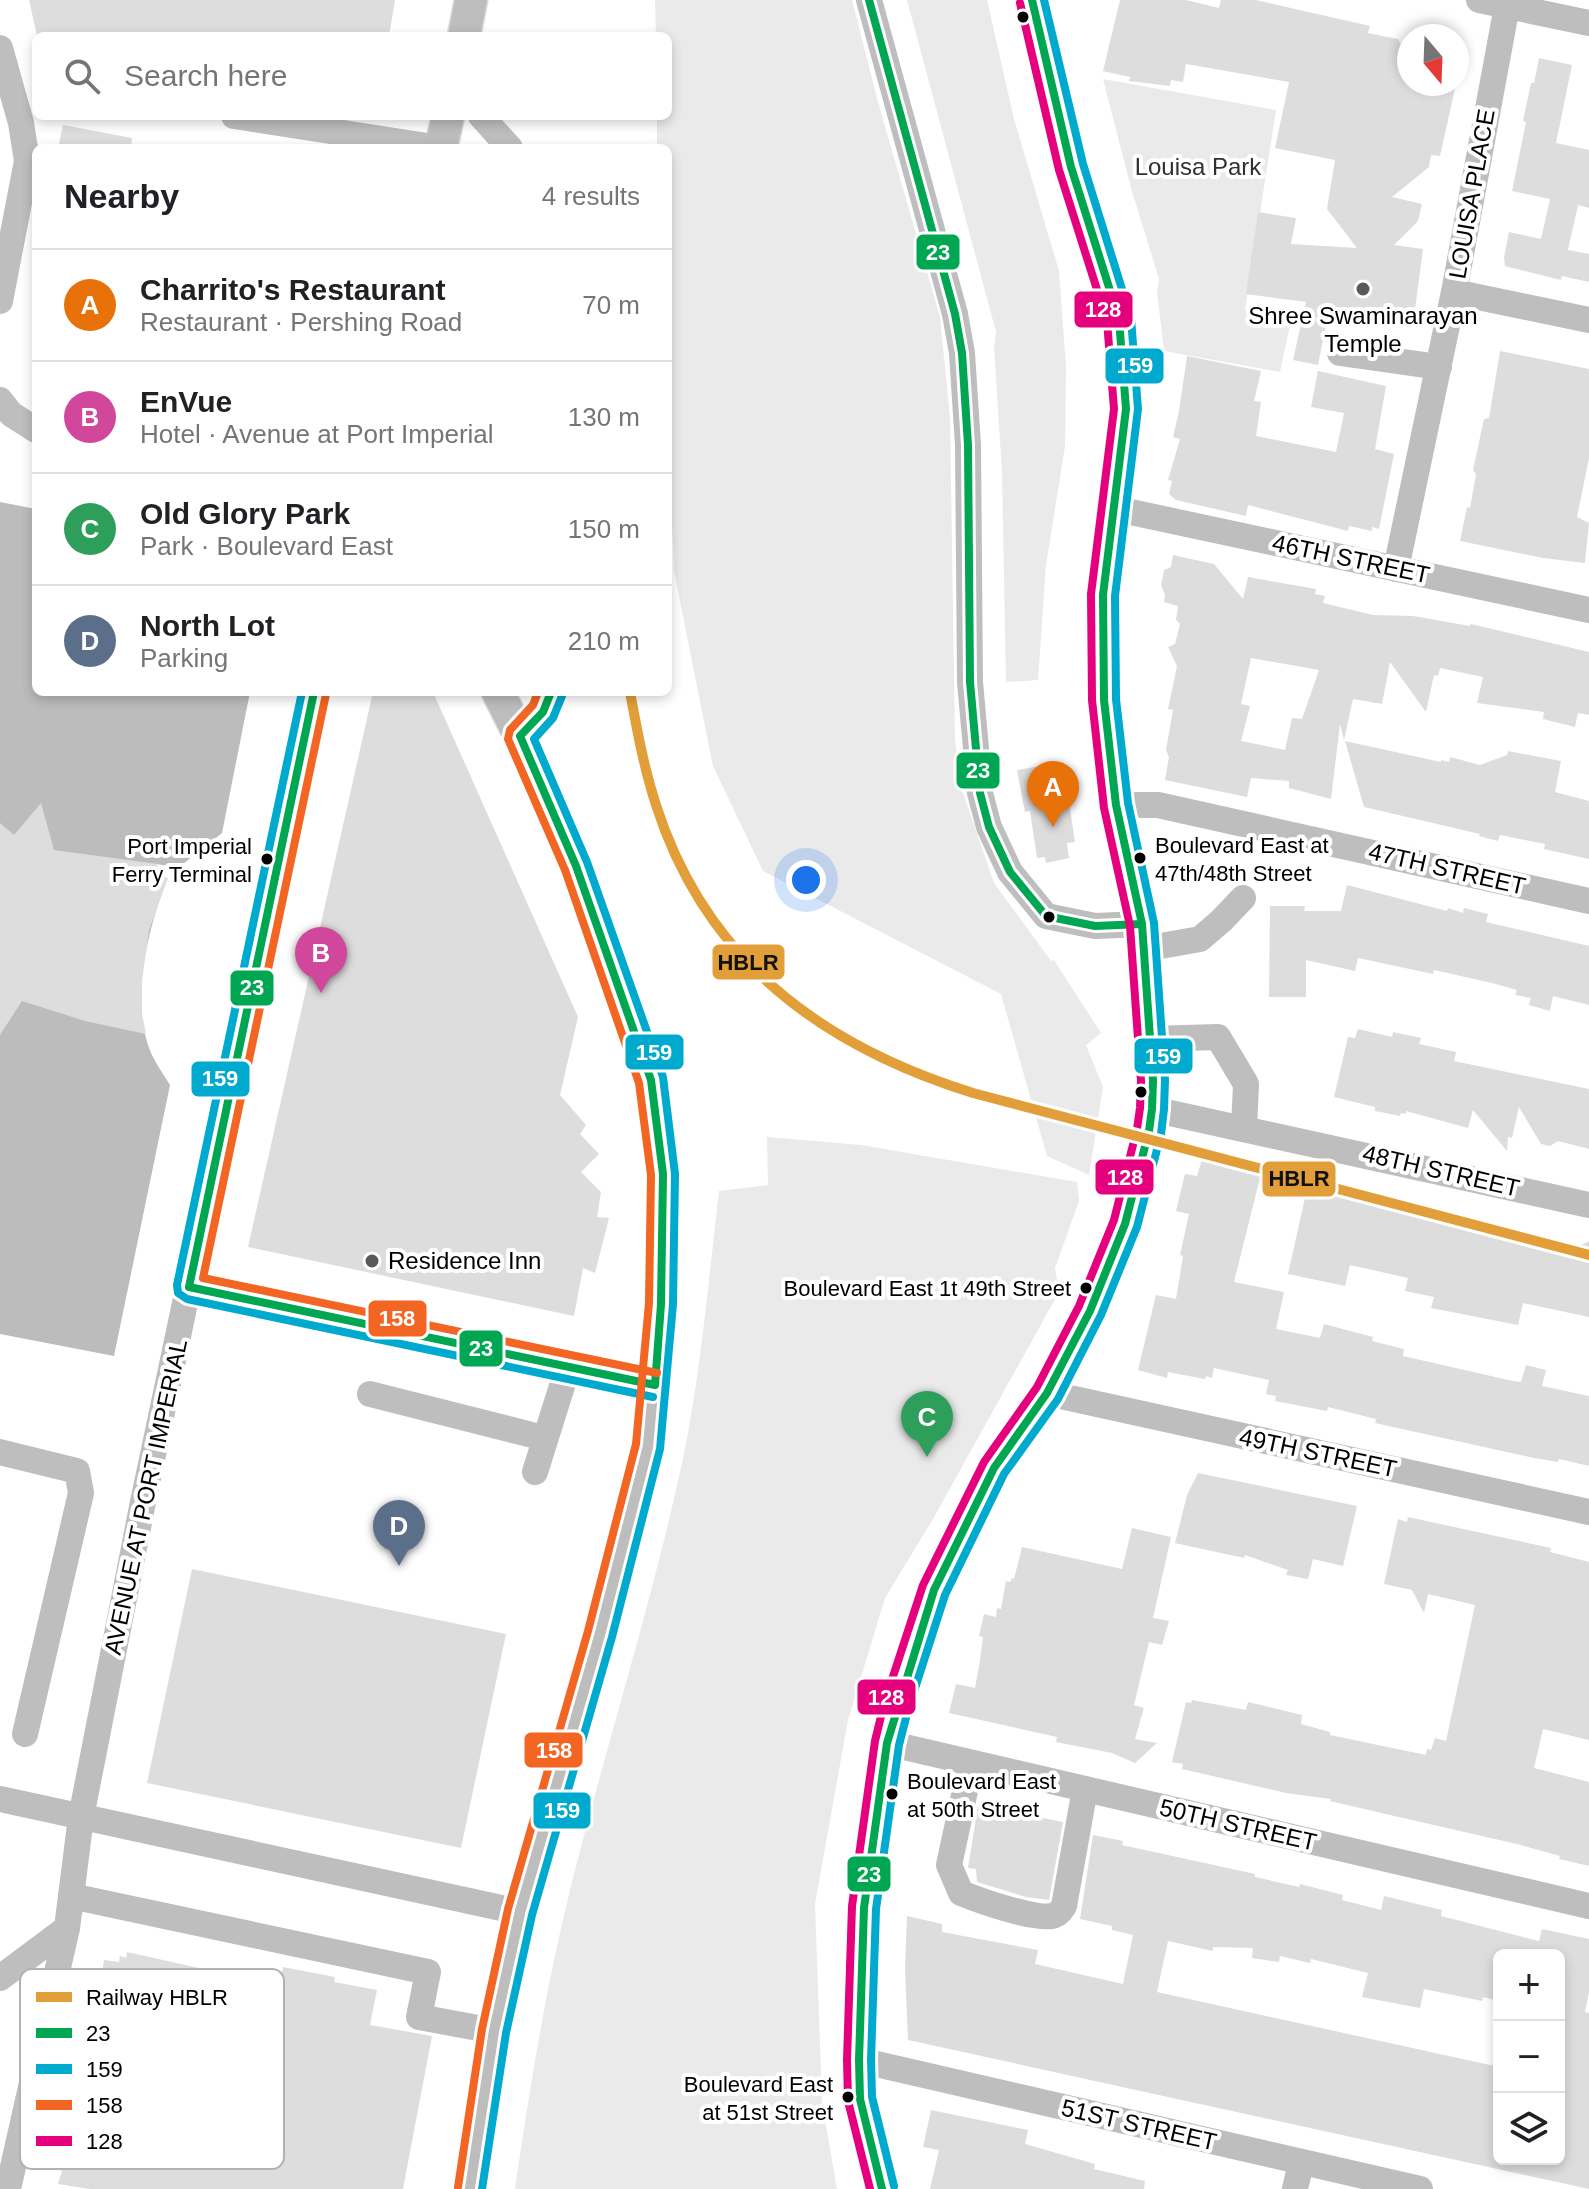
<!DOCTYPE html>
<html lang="en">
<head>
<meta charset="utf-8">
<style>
	body { margin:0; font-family:Helvetica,sans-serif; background:#f2f2f2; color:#202124 }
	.controls { position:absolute; right:24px; bottom:24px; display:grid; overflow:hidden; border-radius:12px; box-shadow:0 4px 12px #0003 }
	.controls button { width:72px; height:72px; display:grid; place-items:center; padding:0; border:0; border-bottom:2px solid #e0e0e0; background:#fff; color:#202124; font:40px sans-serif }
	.compass { position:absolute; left:1397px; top:24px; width:72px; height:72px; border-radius:50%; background:#fff; box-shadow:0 4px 12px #0003; rotate:161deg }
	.you { position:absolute; left:806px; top:880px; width:28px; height:28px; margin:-20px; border:6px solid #fff; border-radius:50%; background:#1a73e8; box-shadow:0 0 0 12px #1a73e833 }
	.badge { display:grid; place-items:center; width:52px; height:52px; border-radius:50%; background:#d93025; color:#fff; font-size:26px; font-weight:700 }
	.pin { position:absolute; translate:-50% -66px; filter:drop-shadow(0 2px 4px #0008) }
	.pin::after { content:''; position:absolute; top:42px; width:28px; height:24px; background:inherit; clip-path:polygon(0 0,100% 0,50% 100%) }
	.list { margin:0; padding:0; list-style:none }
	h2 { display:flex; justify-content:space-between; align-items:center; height:104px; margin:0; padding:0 32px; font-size:34px }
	h2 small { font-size:26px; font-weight:400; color:#757577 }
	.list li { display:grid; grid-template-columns:52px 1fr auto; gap:24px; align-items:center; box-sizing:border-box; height:112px; padding:0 32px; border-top:2px solid #e0e0e0 }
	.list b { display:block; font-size:30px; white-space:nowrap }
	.list p { margin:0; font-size:26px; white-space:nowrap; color:#757577 }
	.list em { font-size:26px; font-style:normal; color:#757577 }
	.icon { flex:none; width:44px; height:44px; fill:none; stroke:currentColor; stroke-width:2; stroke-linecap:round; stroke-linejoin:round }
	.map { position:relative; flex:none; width:1589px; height:2189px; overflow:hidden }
	.search { position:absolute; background:#fff; box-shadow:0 4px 12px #0003; left:32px; top:32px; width:640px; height:88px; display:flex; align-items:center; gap:20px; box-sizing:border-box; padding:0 28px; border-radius:12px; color:#757577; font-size:30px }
	.panel { position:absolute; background:#fff; box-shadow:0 4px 12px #0003; left:32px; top:144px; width:640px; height:552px; border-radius:12px }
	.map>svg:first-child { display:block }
</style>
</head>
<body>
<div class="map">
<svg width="1589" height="2189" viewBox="0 0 1589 2189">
	<rect width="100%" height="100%" fill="#fff"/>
	<g fill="#eaeaea">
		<path d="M655,0H852L878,102L940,317L950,417L955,739L961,787L994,883L1051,961L1054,960L1101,1033L1086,1045L1103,1087L1089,1175L1047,1156L1001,994L763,871L713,766L674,571L668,435V148H657V116H668V36H656Z"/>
		<path d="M907,0H987L1014,119L1059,271L1066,366L1065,446L1046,565L1038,680L1006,682L1002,472L994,347L996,332Z"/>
		<path d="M1103,79L1276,110L1245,310L1291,321L1280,372L1164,351L1157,292L1159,279L1131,188Z"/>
		<path d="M767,1137L861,1145L1077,1182L1079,1201L1055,1268L1059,1292L933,1519L885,1598L848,1720L815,1904L822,2103L837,2189H515C530,2087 546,1986 571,1886C607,1742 653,1600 684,1454C701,1369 709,1277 719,1191L768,1185Z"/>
	</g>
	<path fill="#bcbcbc" d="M0,502L36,509V692H250L222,833L178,868L157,864L156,875L166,877L157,890L162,892C146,941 130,1002 151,1053C156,1064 164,1075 170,1085L114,1356L0,1334Z"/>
	<g fill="#ddd" fill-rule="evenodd">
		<path d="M29,0H395L389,36H37Z"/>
		<path d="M1120,0H1186L1219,8L1221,0H1256L1370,26L1368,33L1398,39L1400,43L1409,45V84H1456L1440,156L1431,155L1429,167L1392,197L1422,204L1418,221L1394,245L1423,249L1414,317L1371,313L1350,322L1327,320L1318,365L1293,360L1306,302L1246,294L1258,212L1296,218L1291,244L1357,248L1327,209L1335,160L1275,148L1289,82L1186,64L1183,82L1171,80L1170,86L1129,81L1130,77L1103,71Z"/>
		<path d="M1539,58L1572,65L1556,143L1589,150V208L1578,205L1568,250L1589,254V282L1562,276L1561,280L1505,266L1504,257L1509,232L1541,239L1550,199L1512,191L1526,122L1523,121L1531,83H1534Z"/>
		<path d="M63,125L132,138L131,148H58Z"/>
		<path d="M1500,351L1589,369V458L1577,517L1589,523L1585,563L1543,558L1460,541L1467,507L1470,508L1476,474L1473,470L1484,419L1489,418Z"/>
		<path d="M1187,356L1261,371L1254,401L1261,402L1256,436L1336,452L1344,413L1311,407L1318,371L1386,386L1375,449L1394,454L1379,529L1372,527V531L1349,526L1348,531L1248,505L1246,516L1176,500L1169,494L1172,481L1168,480L1180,439L1173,437L1179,411Z"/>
		<path d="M1173,555L1214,564L1243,599L1248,577L1316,589L1315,594L1325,596L1323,603L1373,615L1413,616L1470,626L1471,624L1589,652V715L1578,713L1575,727L1543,719L1544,712L1477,703L1483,677L1440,668L1438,676L1434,675L1426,712L1390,662L1382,704L1353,699L1344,740L1340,724L1331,799L1289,788V781L1251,778L1247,797L1165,780L1169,757L1166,750L1173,710L1168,709L1177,666L1168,647L1175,644L1180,624L1176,620L1178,606L1164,602L1165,595L1161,585L1164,570L1171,567ZM1251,658L1319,670L1302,719L1292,718L1285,750L1241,741L1250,706L1241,704Z"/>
		<path d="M373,692H433L578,1017L560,1095L586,1125L580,1134L599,1154L581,1172L601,1192L597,1217L609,1218L595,1273L583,1268L574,1316L248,1247Z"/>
		<path d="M1345,741L1441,762V760L1449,762L1450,757L1480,765L1507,755L1508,751L1561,761L1555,792L1589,801V859L1544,849L1545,844L1500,835L1498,841L1479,836L1480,834L1364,807Z"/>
		<path d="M1063,762L1075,842L1067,843L1069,858L1046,863L1045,857L1037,858L1030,811L1025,812L1017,770Z"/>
		<path d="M41,803L54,850L158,864L155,875L168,878L149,930L142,981V1013L146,1034L85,1021L22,1001L0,1035V823L14,835Z"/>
		<path d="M1347,885L1447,911L1448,908L1463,913L1464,908L1488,914L1486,922L1589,946V1005L1553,996L1550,1011L1529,1005L1531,998L1515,995L1517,990L1492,983L1434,970L1433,974L1358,958L1355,971L1306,960V997H1269L1270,906H1305L1304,911H1341Z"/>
		<path d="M1358,1029L1392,1037L1393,1032L1421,1038L1419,1044L1456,1052L1454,1061L1589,1089V1149L1558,1141L1550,1146L1541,1144L1519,1107L1512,1138L1508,1137L1507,1151L1473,1110L1468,1128L1406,1111V1114L1401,1113L1400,1116L1375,1111V1107L1334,1097L1348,1037L1355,1038Z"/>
		<path d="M1202,1159L1261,1174L1234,1282L1284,1292L1276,1329L1320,1338L1324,1324L1373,1337L1372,1341L1404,1349L1403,1356L1513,1381L1521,1382L1526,1365L1546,1370L1542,1386L1589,1396V1466L1559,1459L1558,1462L1534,1458L1375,1423L1376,1419L1328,1407L1327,1411L1275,1401L1276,1396L1266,1394L1269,1380L1214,1368L1212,1378L1206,1376L1205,1379L1168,1372L1167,1378L1138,1370L1156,1295L1176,1299L1183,1256L1180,1255L1189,1214L1176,1211L1185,1174L1197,1176Z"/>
		<path d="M1311,1186L1429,1214L1555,1239L1559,1245L1576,1248L1589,1241V1317L1523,1303L1518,1325L1431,1308L1434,1297L1405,1291L1408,1278L1350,1265L1345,1286L1288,1274L1307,1189L1310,1190Z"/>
		<path d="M1198,1473L1357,1506L1343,1566L1313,1559L1308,1579L1286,1575L1288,1570L1245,1555L1244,1558L1175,1543L1187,1495Z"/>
		<path d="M1408,1517L1551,1548L1550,1552L1589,1562V1740L1543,1729L1534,1768L1589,1782V1866L1559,1859L1560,1856L1517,1844L1377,1812L1330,1801L1331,1799L1286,1793L1182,1769L1183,1764L1172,1762L1186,1702L1191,1703L1192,1700L1246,1710L1248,1702L1302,1715L1301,1724L1330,1732V1735L1426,1755L1427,1749L1431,1750L1435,1738L1446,1741L1475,1605L1428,1594L1424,1613L1412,1590L1384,1584L1398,1519L1407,1522Z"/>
		<path d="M1132,1528L1171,1537L1153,1618L1169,1621L1162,1645L1149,1642L1134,1705L1144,1708L1135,1739L1157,1743L1135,1763L1112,1753L1056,1742L1057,1737L949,1713L956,1684L975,1688L980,1660L983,1637L979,1636L984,1614L996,1617L997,1608L1001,1609L1006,1581L1010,1582L1012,1578L1014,1579L1022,1547L1122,1569Z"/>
		<path d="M192,1569L506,1634L461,1848L147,1783Z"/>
		<path d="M978,1805L1063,1822L1049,1900L1026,1897L977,1882L976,1869L968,1868Z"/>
		<path d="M1093,1835L1123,1841L1122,1845L1255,1874V1877L1299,1887L1300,1884L1343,1895L1342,1900L1381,1910L1384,1896L1442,1910L1441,1916L1539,1941L1542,1929L1589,1939V1992L1585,2012L1589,2013V2189L908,2040L905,1968L907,1916L942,1924V1932L1038,1950L1035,1964L1123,1984L1133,1935L1112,1930V1926L1080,1919ZM1168,1941L1213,1951V1947L1253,1948L1252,1958L1279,1962L1280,1956L1310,1963L1311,1959L1368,1973L1362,1997L1420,2008L1424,1989L1482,2001L1483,1997L1499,2001V1955H1559V2159H1499V2067L1157,1992Z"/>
		<path d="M127,1952L208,1970L220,1986L251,1991L258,1968L282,1972L283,1967L335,1977L334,1982L377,1990L370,2025L432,2036L403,2189H90L58,2184L62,2171L59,2170L60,2164L56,2161L61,2137L66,2136L68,2130L74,2131L75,2118L97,2122L98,2112L130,2117L168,2125L174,2137L208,2142L219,2088L266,2063L192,2047L184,2055L137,2047L111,2040L113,2030L86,2026L94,1980L102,1973L104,1960L119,1962L120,1956L126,1958Z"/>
		<path d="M931,2110L1028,2130L1025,2144L1095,2164L1094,2169L1145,2181L1144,2189H930L939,2150L923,2147Z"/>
	</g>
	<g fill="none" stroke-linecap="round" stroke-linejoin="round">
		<defs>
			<g id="major">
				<path d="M464,36L471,0"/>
				<path d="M441,148L448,116"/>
				<path d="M470,2189L494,2031L520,1912L600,1634L648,1446L661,1304L663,1174L651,1080L576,866L520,736L498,692"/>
				<path d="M882,2189L860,2099L859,2060L864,1908L887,1743L896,1707L934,1590L994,1468L1047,1393L1090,1311L1125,1224L1149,1131L1152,1109L1153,1081L1142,924L1116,805L1104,700L1103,595L1126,409L1119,319L1071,167L1032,0"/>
			</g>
		</defs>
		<use href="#major" stroke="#dbdbdb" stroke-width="35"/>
		<g stroke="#bebebe" stroke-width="26">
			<path d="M869,0L955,314L962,353L968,445L970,682L980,793L989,827L1010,872L1046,916L1095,926L1142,924"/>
			<path d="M1479,0L1589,23"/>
			<path d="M0,48L21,123L27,161L0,301"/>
			<path d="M234,116L440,148"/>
			<path d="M481,116L510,148"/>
			<path d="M1454,292L1589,320"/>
			<path d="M1340,353L1439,367"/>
			<path d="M0,400L11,414L36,430"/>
			<path d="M1112,508L1589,610"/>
			<path d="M1396,569L1454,292L1507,6"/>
			<path d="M520,736L543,712L551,692"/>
			<path d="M1116,805H1158L1589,901"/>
			<path d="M1144,949L1200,939L1221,921L1243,898"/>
			<path d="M1150,1039L1218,1037L1246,1084L1244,1127"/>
			<path d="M1152,1109L1589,1205"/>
			<path d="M189,1287L655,1385"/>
			<path d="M1047,1393L1589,1512"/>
			<path d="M370,1394L544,1438"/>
			<path d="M0,1452L77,1471L81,1493L25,1734"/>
			<path d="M535,1472L568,1367"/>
			<path d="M887,1743L1589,1906"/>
			<path d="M971,1763L949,1865L961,1893C978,1900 1039,1922 1055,1915C1060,1913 1061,1910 1064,1906L1085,1789"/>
			<path d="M0,1799L520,1912"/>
			<path d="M71,1896L428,1972L419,2017L494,2031"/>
			<path d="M0,1978L67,1928"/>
			<path d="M859,2060L1420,2189"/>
			<path d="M8,2189L67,1928L81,1817L143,1502L314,692"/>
			<path d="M1295,2189L1301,2163"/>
		</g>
		<use href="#major" stroke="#bdbdbd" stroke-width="32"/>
		<defs>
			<g id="bus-1">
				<path d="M869,0L955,314L962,353L968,445L970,682L980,793L989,827L1010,872L1046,916L1095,926L1142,924"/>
				<path d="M314,692L189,1287L655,1385L661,1304L663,1174L651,1080L576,866L520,736L543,712L551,692"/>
				<path d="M882,2189L860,2099L859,2060L864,1908L887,1743L934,1590L994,1468L1047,1393L1090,1311L1125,1224L1149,1131L1152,1109L1153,1081L1142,924L1116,805L1104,700L1103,595L1126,409L1119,319L1071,167L1032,0"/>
			</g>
			<g id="bus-2">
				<path d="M302,692L177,1285L178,1293L187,1299L653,1397"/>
				<path d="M894,2186L872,2097L871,2060L876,1909L899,1745L908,1710L945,1595L1004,1474L1058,1399L1101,1315L1137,1227L1161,1134L1164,1109L1165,1080L1154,923L1128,803L1116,699L1115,596L1138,409L1131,318L1083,164L1044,0"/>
				<path d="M482,2189L506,2033L532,1915L612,1637L660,1449L673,1304L675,1174L663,1077L587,862L534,739L553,718L562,696"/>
			</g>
			<g id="bus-3">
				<path d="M326,694L203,1278L657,1373"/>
				<path d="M458,2187L482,2029L508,1909L588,1631L636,1444L649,1303L651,1175L639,1083L565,870L508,739L510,730L533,705L538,692"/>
			</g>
			<path id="bus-4" d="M870,2189L848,2101L847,2060L852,1906L875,1741L884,1704L923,1585L984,1462L1037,1387L1079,1306L1114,1220L1137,1129L1140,1108L1141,1081L1130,926L1104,808L1092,700L1091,594L1114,409L1107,321L1059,170L1020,3"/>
		</defs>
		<use href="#bus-1" stroke="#fff" stroke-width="14"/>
		<use href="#bus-2" stroke="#fff" stroke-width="14"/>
		<use href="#bus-3" stroke="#fff" stroke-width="14"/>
		<use href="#bus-4" stroke="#fff" stroke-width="14"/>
		<use href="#bus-1" stroke="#00a651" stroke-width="8"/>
		<use href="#bus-2" stroke="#00a9ce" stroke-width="8"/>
		<use href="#bus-3" stroke="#f26522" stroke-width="8"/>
		<use href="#bus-4" stroke="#e5007d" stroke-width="8"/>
		<defs>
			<path id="rail-1" d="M630,692C637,730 644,768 656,805C706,961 822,1046 973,1093L1589,1255"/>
		</defs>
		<use href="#rail-1" stroke="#fff" stroke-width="16"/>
		<use href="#rail-1" stroke="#e29e39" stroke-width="10"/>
	</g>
	<g fill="#000" stroke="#fff" stroke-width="3">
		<circle cx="1023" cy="17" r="7"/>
		<circle cx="1140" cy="858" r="7"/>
		<circle cx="267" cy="859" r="7"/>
		<circle cx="1049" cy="917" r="7"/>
		<circle cx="1141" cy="1092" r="7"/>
		<circle cx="1086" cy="1288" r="7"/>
		<circle cx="892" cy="1794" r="7"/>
		<circle cx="848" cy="2097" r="7"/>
	</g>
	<g fill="#595959" stroke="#fff" stroke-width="3">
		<circle cx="1363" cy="289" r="8"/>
		<circle cx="372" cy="1261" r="8"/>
	</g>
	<g text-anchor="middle" stroke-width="8" stroke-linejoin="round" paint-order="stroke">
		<g font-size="22" fill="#000" stroke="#fff" text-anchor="end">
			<text x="1155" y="853" text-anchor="start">Boulevard East at<tspan x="1155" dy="28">47th/48th Street</tspan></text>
			<text x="252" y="854">Port Imperial<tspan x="252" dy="28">Ferry Terminal</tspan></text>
			<text x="1071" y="1296">Boulevard East 1t 49th Street</text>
			<text x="907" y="1789" text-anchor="start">Boulevard East<tspan x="907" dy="28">at 50th Street</tspan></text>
			<text x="833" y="2092">Boulevard East<tspan x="833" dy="28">at 51st Street</tspan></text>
		</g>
		<g font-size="24" fill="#303030" stroke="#fff">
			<text x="1198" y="175">Louisa Park</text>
		</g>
		<g font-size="24" fill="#000" stroke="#fff">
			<text transform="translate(1472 194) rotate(-80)" y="8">LOUISA PLACE</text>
			<text transform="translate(1351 559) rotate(12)" y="8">46TH STREET</text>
			<text transform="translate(1447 869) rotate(13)" y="8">47TH STREET</text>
			<text transform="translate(1441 1171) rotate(13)" y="8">48TH STREET</text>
			<text transform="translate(1318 1453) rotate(12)" y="8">49TH STREET</text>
			<text transform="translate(146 1497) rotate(-78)" y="8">AVENUE AT PORT IMPERIAL</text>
			<text transform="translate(1238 1825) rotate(13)" y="8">50TH STREET</text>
			<text transform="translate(1139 2125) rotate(13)" y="8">51ST STREET</text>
		</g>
		<g font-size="24" fill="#000" stroke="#fff">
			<text x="1363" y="324">Shree Swaminarayan<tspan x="1363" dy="28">Temple</tspan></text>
			<text x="388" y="1269" text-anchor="start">Residence Inn</text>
		</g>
	</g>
	<rect x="20" y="1969" width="264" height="200" rx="12" fill="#fff" stroke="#b2b2b2" stroke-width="2"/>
	<rect x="36" y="1992" width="36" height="10" fill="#e29e39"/>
	<rect x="36" y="2028" width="36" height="10" fill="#00a651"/>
	<rect x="36" y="2064" width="36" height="10" fill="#00a9ce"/>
	<rect x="36" y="2100" width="36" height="10" fill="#f26522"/>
	<rect x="36" y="2136" width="36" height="10" fill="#e5007d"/>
	<g font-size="22" fill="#000">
		<text x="86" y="2005">Railway HBLR</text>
		<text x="86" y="2041">23</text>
		<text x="86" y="2077">159</text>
		<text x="86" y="2113">158</text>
		<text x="86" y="2149">128</text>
	</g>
	<g stroke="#fff" stroke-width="3">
		<rect x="915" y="233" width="46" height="38" rx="8" fill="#00a651"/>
		<rect x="1073" y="290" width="61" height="39" rx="8" fill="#e5007d"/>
		<rect x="1104" y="347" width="61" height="38" rx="8" fill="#00a9ce"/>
		<rect x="955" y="751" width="46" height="39" rx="8" fill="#00a651"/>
		<rect x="711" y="943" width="75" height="38" rx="8" fill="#e29e39"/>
		<rect x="229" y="969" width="46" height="38" rx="8" fill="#00a651"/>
		<rect x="624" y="1033" width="61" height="38" rx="8" fill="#00a9ce"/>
		<rect x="1133" y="1037" width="61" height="38" rx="8" fill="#00a9ce"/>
		<rect x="190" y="1060" width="61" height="38" rx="8" fill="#00a9ce"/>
		<rect x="1094" y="1158" width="61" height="38" rx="8" fill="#e5007d"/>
		<rect x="1261" y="1160" width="76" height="38" rx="8" fill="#e29e39"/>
		<rect x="367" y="1299" width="61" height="39" rx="8" fill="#f26522"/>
		<rect x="458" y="1329" width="46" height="39" rx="8" fill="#00a651"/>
		<rect x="856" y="1678" width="61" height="38" rx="8" fill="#e5007d"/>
		<rect x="523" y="1731" width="61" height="38" rx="8" fill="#f26522"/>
		<rect x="532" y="1791" width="60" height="39" rx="8" fill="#00a9ce"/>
		<rect x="846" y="1855" width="46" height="38" rx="8" fill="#00a651"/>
	</g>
	<g font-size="22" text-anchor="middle" font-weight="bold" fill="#fff">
		<text x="938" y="260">23</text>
		<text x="1103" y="317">128</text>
		<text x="1135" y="373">159</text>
		<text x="978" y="778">23</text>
		<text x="252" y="995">23</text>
		<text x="654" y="1060">159</text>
		<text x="1163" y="1064">159</text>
		<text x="220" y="1086">159</text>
		<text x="1125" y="1185">128</text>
		<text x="397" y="1326">158</text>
		<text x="481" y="1356">23</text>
		<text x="886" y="1705">128</text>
		<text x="554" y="1758">158</text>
		<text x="562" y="1818">159</text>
		<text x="869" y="1882">23</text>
	</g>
	<g font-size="22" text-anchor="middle" font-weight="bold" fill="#111">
		<text x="748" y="970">HBLR</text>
		<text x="1299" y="1186">HBLR</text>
	</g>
</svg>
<div class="controls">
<button>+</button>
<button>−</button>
<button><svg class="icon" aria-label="layers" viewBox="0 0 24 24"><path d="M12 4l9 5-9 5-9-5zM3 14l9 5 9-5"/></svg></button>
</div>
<svg class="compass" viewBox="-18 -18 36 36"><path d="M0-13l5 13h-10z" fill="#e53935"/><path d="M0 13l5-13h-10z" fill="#757577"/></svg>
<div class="you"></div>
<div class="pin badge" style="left:1053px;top:827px;background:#e8710a">A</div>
<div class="pin badge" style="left:321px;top:993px;background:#d1479c">B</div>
<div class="pin badge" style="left:927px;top:1457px;background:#2e9e5b">C</div>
<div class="pin badge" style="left:399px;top:1566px;background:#5c6f8a">D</div>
<div class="search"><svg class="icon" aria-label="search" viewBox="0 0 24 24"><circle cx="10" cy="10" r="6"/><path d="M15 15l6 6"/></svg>Search here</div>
<section class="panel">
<h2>Nearby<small>4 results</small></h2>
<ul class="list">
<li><span class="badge" style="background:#e8710a">A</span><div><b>Charrito's Restaurant</b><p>Restaurant · Pershing Road</p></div><em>70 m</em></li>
<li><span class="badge" style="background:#d1479c">B</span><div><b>EnVue</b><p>Hotel · Avenue at Port Imperial</p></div><em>130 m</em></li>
<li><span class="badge" style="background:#2e9e5b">C</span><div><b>Old Glory Park</b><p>Park · Boulevard East</p></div><em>150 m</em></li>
<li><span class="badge" style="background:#5c6f8a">D</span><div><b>North Lot</b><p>Parking</p></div><em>210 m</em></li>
</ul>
</section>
</div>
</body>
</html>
